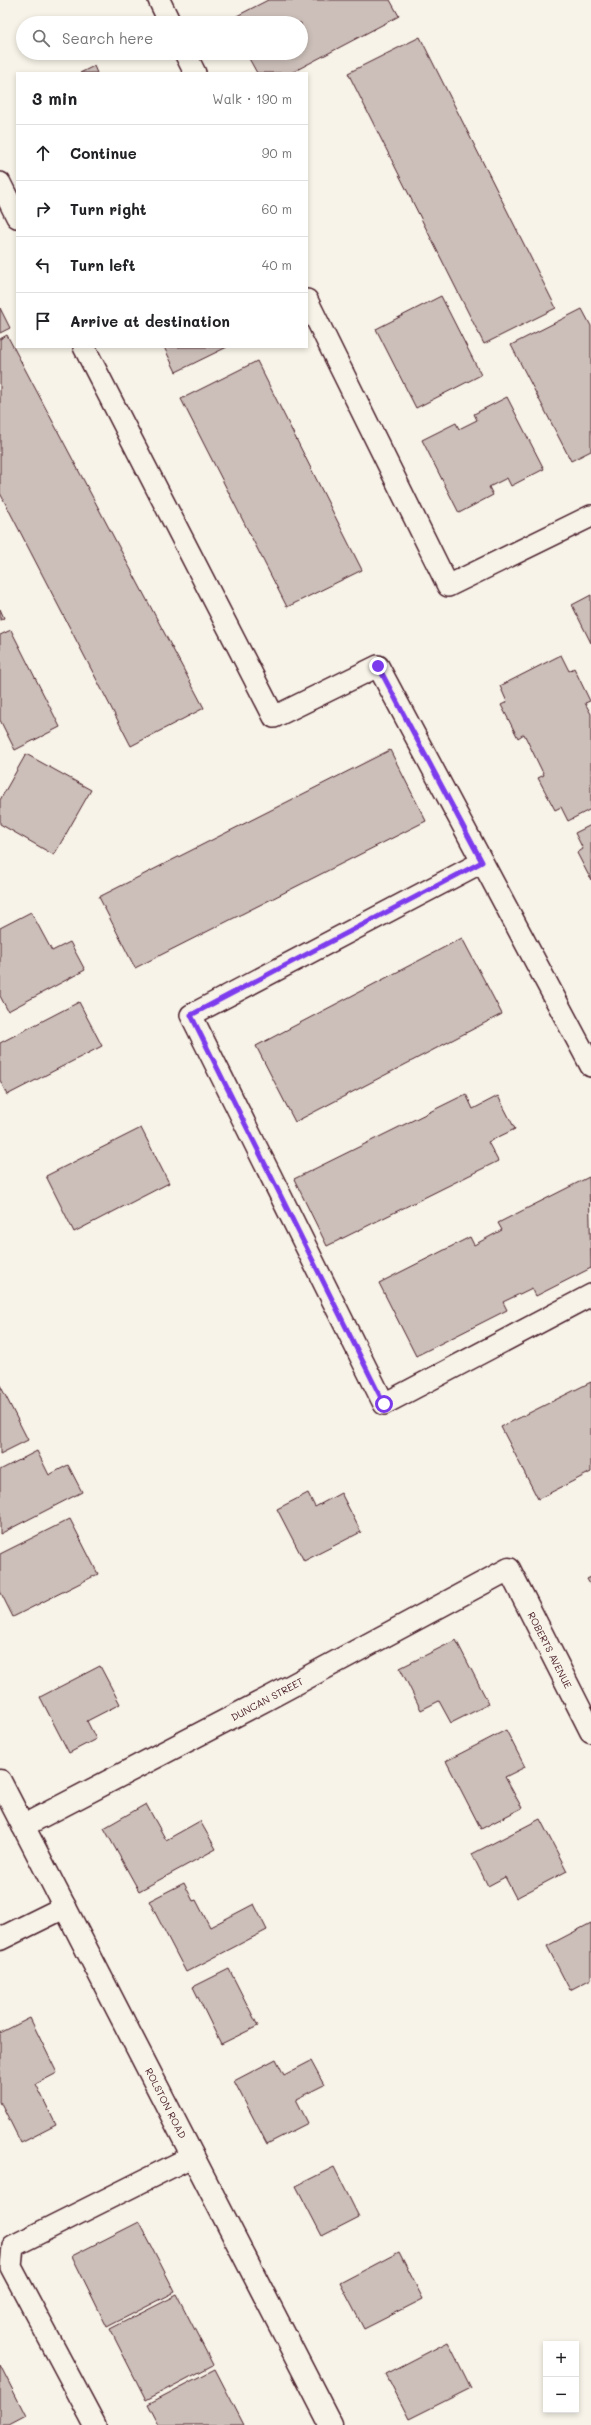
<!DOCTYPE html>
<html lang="en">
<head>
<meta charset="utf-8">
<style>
	body { margin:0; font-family:Mali,sans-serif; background:#f6f6f6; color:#202124 }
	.controls { position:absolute; right:12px; bottom:12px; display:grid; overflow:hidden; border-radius:0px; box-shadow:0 2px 6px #0003 }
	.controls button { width:36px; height:36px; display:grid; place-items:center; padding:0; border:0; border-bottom:1px solid #e0e0e0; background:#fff; color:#202124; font:20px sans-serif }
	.stop { position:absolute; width:12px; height:12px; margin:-9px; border:3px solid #7c3aed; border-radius:50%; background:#fff }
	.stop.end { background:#7c3aed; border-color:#fff; box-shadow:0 1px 4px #0008 }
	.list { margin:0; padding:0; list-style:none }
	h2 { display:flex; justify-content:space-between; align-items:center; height:52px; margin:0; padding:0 16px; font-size:17px }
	h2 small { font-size:13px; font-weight:400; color:#757577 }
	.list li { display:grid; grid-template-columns:26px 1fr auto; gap:12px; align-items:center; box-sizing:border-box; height:56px; padding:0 16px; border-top:1px solid #e0e0e0 }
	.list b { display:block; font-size:15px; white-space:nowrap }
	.list em { font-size:13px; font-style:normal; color:#757577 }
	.icon { flex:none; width:22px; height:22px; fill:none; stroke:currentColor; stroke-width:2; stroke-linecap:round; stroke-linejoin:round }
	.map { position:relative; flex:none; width:591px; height:2425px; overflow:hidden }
	.search { position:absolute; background:#fff; box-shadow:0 2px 6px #0003; left:16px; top:16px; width:292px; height:44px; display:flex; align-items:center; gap:10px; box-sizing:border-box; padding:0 14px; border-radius:22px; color:#757577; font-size:15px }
	.panel { position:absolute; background:#fff; box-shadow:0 2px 6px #0003; left:16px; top:72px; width:292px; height:276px; border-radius:0px }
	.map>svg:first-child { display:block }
</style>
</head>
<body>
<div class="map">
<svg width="591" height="2425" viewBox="0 0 591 2425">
	<rect width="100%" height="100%" fill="#f7f3e8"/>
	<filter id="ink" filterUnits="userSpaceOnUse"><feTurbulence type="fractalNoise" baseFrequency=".025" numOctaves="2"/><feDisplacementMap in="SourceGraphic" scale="8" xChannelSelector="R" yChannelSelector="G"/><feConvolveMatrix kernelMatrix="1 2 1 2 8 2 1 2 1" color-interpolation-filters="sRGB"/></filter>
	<g filter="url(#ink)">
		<g fill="#ccbfb9" stroke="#4a1f2b">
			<path d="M268,0H390L399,16L291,73H257L246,53H301V23H230L229,20Z"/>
			<path d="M420,37L556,308L484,344L348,73Z"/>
			<path d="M94,66L97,73H80Z"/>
			<path d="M441,296L481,375L416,408L376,329Z"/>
			<path d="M0,308L10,328L0,333Z"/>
			<path d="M582,309L591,326V451L571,461L511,345Z"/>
			<path d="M7,335L204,708L131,746L0,493V339Z"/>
			<path d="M164,347H227L176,372Z"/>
			<path d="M257,361L362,570L287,607L181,399Z"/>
			<path d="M507,397L544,469L511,486L507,478L489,487L493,495L459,513L422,440L456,423L459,429L477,420L474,414Z"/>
			<path d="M591,595V643L572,605Z"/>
			<path d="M0,609L4,618L0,620Z"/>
			<path d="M11,630L60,727L15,750L0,720V635Z"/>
			<path d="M561,655L569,671L574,668L590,701L585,703L591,714V809L568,821L561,807L555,810L538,778L544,775L524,734L518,738L501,705L507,702L500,686Z"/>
			<path d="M390,750L426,821L135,968L99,897Z"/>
			<path d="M26,754L91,790L54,855L0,824V800Z"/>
			<path d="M591,825V880L577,853L583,849L575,833Z"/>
			<path d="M31,912L52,951L70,942L85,970L8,1011L0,996V928Z"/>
			<path d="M462,938L502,1014L295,1122L256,1046Z"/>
			<path d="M79,1002L102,1046L7,1095L0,1080V1043Z"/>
			<path d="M466,1094L473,1109L498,1096L515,1129L488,1142L498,1161L327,1246L294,1179Z"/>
			<path d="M141,1128L169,1183L74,1232L46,1176Z"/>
			<path d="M589,1177L591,1268L536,1296L532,1288L503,1302L507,1310L416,1356L379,1283L470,1237L474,1245L502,1230L498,1223Z"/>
			<path d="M591,1382V1472L538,1499L501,1427Z"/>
			<path d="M0,1385L28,1440L0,1454Z"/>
			<path d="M37,1451L49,1475L68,1465L82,1492L0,1534V1470Z"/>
			<path d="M308,1493L315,1507L341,1493L361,1532L304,1561L277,1509Z"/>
			<path d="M70,1519L98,1574L13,1617L0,1591V1554Z"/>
			<path d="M591,1577V1586L587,1579Z"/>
			<path d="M456,1640L489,1704L451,1723L439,1701L421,1710L400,1668Z"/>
			<path d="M100,1666L120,1704L87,1721L96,1739L69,1753L40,1697Z"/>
			<path d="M506,1730L525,1767L505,1777L522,1808L481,1829L446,1761Z"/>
			<path d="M146,1804L166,1840L200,1821L216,1849L139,1891L104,1828Z"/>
			<path d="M540,1819L567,1871L516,1898L505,1877L488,1886L472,1854Z"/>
			<path d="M184,1883L193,1901L196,1900L210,1927L254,1904L267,1930L186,1972L149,1901Z"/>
			<path d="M591,1923V1979L570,1990L547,1946Z"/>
			<path d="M229,1969L258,2026L221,2044L193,1987Z"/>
			<path d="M30,2018L57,2073L36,2084L56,2125L21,2143L0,2101V2033Z"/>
			<path d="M276,2059L284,2075L311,2061L324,2085L296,2099L308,2123L267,2144L234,2081Z"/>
			<path d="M334,2167L359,2217L322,2236L296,2186Z"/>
			<path d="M139,2222L175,2292L107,2327L72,2256Z"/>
			<path d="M399,2252L423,2299L364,2329L340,2283Z"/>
			<path d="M177,2295L213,2365L146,2400L110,2329Z"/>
			<path d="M448,2342L471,2388L409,2419L386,2374Z"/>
			<path d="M0,2365L26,2416L9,2425H0Z"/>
			<path d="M215,2369L244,2425H159L148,2404Z"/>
		</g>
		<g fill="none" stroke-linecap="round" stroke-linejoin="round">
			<defs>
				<g id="service">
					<path d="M159,0L170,23"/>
					<path d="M185,53L195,73"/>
					<path d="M0,183L17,217"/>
					<path d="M307,300L448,586L591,516"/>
					<path d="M84,347L274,717L378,666L591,1066"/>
					<path d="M482,862L191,1015L384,1404L591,1295"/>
					<path d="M95,2425L11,2267L13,2246L193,2156"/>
				</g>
				<g id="minor">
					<path d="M0,1781L331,2425"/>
					<path d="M23,1826L267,1699L509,1569L591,1731"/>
					<path d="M0,1939L65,1907"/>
				</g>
			</defs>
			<use href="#service" stroke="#4a1f2b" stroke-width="24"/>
			<use href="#minor" stroke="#4a1f2b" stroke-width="25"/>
			<use href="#service" stroke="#f7f3e8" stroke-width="21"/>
			<use href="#minor" stroke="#f7f3e8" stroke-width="22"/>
		</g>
	</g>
	<g fill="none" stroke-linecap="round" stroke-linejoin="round" filter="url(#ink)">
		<path stroke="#7c3aed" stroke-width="5" d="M378,666L482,862L191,1015L384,1404"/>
	</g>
	<g text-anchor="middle" stroke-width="4" stroke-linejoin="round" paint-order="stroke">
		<g font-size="10" fill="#4a1f2b" stroke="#f7f3e8">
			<text transform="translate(550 1650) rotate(63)" y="4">ROBERTS AVENUE</text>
			<text transform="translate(267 1699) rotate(-28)" y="4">DUNCAN STREET</text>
			<text transform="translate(166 2103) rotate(63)" y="4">ROLSTON ROAD</text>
		</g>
	</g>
</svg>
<div class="controls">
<button>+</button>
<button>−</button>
</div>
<div class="stop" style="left:384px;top:1404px"></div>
<div class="stop end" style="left:378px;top:666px"></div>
<div class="search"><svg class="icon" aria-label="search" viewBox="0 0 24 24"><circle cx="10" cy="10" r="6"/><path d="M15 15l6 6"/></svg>Search here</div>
<section class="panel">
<h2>3 min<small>Walk · 190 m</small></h2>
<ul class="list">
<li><svg class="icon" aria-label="ahead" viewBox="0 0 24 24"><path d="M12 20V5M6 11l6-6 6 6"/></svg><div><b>Continue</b></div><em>90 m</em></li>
<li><svg class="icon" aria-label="right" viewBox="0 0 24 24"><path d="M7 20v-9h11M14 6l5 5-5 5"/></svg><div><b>Turn right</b></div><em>60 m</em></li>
<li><svg class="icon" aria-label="left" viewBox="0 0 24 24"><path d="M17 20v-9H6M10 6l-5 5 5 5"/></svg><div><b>Turn left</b></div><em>40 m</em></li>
<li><svg class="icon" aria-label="arrive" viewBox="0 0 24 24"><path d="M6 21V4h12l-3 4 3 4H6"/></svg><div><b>Arrive at destination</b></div></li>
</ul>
</section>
</div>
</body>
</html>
